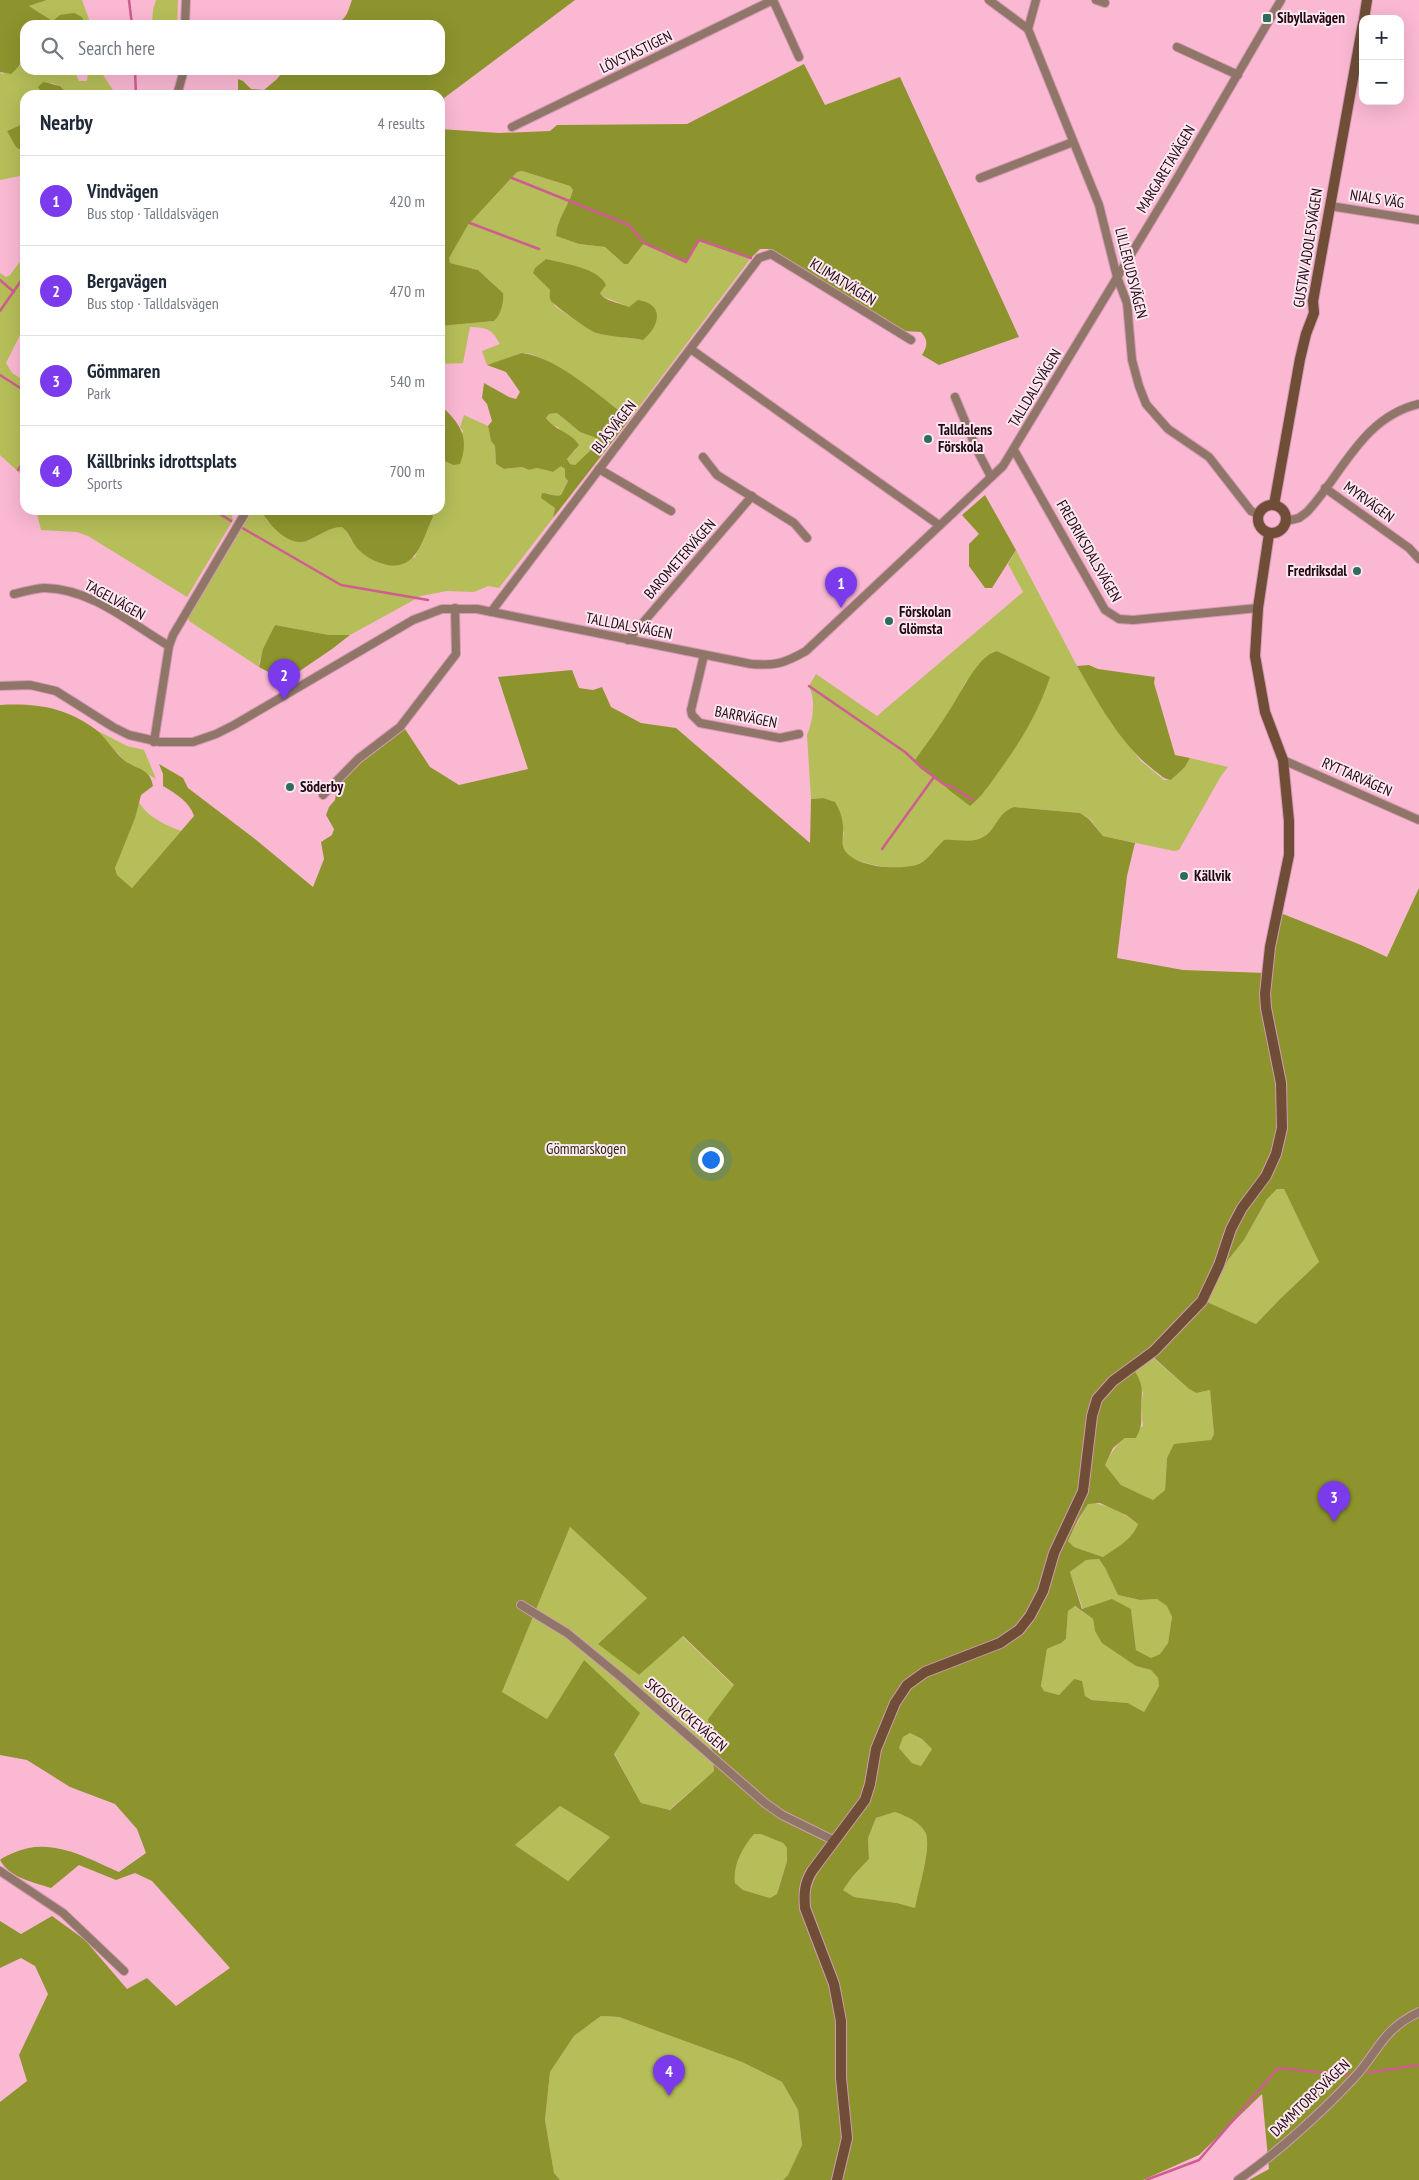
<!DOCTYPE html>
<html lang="en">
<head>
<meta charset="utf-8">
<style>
	body { margin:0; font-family:"PT Sans Narrow",sans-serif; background:#f6f6f7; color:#1f2937 }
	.controls { position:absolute; right:15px; top:15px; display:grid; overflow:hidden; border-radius:10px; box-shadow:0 5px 20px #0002 }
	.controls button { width:45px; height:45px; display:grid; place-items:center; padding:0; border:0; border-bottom:1px solid #e0e1e3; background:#fff; color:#1f2937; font:25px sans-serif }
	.you { position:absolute; left:710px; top:1159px; width:18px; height:18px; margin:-12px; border:4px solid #fff; border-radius:50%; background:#1a73e8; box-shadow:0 0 0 8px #1a73e833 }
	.badge { display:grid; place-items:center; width:32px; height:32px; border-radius:50%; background:#7c3aed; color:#fff; font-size:16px; font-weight:700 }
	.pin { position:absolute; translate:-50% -41px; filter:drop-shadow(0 1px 2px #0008) }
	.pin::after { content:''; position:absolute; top:26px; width:18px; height:15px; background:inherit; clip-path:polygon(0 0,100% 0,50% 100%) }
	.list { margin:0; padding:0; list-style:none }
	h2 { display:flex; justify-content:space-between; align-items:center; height:65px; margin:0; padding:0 20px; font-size:21px }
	h2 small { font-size:16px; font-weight:400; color:#747a83 }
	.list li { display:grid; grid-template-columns:32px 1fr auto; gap:15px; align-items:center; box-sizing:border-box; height:90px; padding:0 20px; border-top:1px solid #e0e1e3 }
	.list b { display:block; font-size:19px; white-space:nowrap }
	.list p { margin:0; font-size:16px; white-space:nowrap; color:#747a83 }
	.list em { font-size:16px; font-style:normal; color:#747a83 }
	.icon { flex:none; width:28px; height:28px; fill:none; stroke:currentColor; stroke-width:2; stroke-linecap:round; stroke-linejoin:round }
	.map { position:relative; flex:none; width:1419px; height:2180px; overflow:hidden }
	.search { position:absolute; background:#fff; box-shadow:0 5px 20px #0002; left:20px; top:20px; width:425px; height:55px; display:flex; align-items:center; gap:12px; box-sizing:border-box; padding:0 18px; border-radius:15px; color:#747a83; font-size:19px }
	.panel { position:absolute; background:#fff; box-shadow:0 5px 20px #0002; left:20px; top:90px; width:425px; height:425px; border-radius:15px }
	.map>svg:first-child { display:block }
</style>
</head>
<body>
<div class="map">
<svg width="1419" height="2180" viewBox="0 0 1419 2180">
	<rect width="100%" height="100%" fill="#fab8d2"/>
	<g fill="#b5be58" fill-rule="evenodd">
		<path d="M47,0H82L91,25H85V21L54,20L55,25H51V20L29,6Z"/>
		<path d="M156,0H178L177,25H152L153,10Z"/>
		<path d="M25,58V70H74L79,81H87L88,70H100L116,95H69L60,86L52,83L41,92L43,95H25V123L7,131L21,152L25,153V175L0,180V72L2,74L21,65Z"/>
		<path d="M522,171L570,186L573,190C569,205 556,221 556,236L579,244L605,247L624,264H628L644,243L699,240L751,258L630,419C609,404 547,353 524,353C519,354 494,363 487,365L482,351L500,344C491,328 488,328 470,327L463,363L440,364V326L494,321L503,293L478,270L450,263L449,258L468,225L517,172ZM546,259L571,265L602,296L629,307L643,340L595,333L556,307L550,299V290L544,284Z"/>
		<path d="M25,255V325L6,363L12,373L25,381V478L0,455V273L6,277L10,275Z"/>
		<path d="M557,413L580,432L599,439L597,444L575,465L570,464L567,459L576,449L558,427L551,425L546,418L549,414Z"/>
		<path d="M464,415L488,426L491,441L495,446L496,464L504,469L522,467L529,470L537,468L553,472L561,465L565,469V477L568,481L561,495L554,496L548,493L551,504L555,508L553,518L499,588L488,586L474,592L447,591L421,596L350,635H329L275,625L259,662V667L189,621L188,617L253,510H260L268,522L308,541L334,527H342C348,531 348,537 353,542C361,554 378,566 393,565C399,565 408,559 415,557L433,517L432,510H440V459L453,465L463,431L460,427Z"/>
		<path d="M36,510H230L233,520L187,597L88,536L77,532L41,530Z"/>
		<path d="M1016,550L1077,666L1110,721L1141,761L1164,780H1171L1185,767L1190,758L1228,767L1221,776L1179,850L1174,851L1103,836L1090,819L1080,813L1014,807L985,836L969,842L944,840C937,847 930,857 922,862C904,874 867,865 849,857L842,845L844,832L823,798L811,799L807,735C813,721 816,700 809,686L816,674L877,716L1023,592L1008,564ZM997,651L1020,663L986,790L970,805L928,771L951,709L965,683L992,652Z"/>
		<path d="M96,730L127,746L144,750L156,779L124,760Z"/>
		<path d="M139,802C147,817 166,825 181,831L132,888L117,875L115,868Z"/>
		<path d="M1277,1189H1284L1319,1262L1280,1299L1256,1324L1206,1302L1228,1260L1244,1240L1267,1199Z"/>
		<path d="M1151,1356L1189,1389L1196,1393L1210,1390L1214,1434L1211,1440L1167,1458L1165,1490L1153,1500L1121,1485L1105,1465C1115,1444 1124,1438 1143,1426L1141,1407L1143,1393L1134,1370Z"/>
		<path d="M1088,1503C1107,1503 1123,1513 1138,1524C1131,1541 1118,1547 1103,1557L1074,1547L1068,1541Z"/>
		<path d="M570,1527L647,1598L599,1643L639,1675L682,1636L734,1686L708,1719L714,1771L669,1810L641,1803L614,1753L584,1660L547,1719L502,1692Z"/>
		<path d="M1099,1559L1105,1568L1118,1595L1140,1600L1157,1599L1167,1605L1172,1617L1168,1643L1160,1654L1151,1658L1136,1650L1131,1609L1091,1607L1083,1609L1070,1572L1086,1560Z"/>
		<path d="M1074,1606L1093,1619L1095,1631L1136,1666L1151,1670L1158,1678L1159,1686L1144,1712L1128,1703L1093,1700L1085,1696L1074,1679L1059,1695L1044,1691L1041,1686L1047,1649L1061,1643L1066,1639L1068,1611Z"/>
		<path d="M910,1733L922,1739L932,1749L921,1766L912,1763L899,1748L903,1737Z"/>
		<path d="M560,1806L610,1837L568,1881L515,1845Z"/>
		<path d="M895,1812C906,1816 921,1821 926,1834C931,1851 918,1889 915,1908L897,1903L854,1897L843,1890L853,1876L869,1859L868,1838L876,1818Z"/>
		<path d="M753,1834H761L783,1843L787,1848V1861L777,1894L770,1898L743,1890L735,1883C733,1865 742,1848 753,1834Z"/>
		<path d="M601,2016L619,2017L742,2062L782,2082L798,2110L802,2145L788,2175L783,2180H560L554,2173L545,2120L550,2072L574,2036Z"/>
	</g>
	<g fill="#8d942d" fill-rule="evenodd">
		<path d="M0,0H47L29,6L51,20V25H25C25,49 30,57 11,74L0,72Z"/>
		<path d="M352,0H575L440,101V95H238V79L243,81L251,89L264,90L277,79L284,70H440V25H334C348,18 347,13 352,0Z"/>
		<path d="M74,13L82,17L85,25H55L54,20L60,15Z"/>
		<path d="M804,64L825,105L900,77L1019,337L939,365L922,355C928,345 928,340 921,332L903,331L768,249H760L751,258L699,240L686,262L644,243L628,264H624L605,247L579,244L556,236C556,221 569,205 573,190L570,186L522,171L517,172L468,225L449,258L450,263L478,270L503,293C504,302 501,315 494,321L440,326V129L499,133L550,131L557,125L687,124Z"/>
		<path d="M43,82L60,86L69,95H43L38,87Z"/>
		<path d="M25,123V153L16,147L7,131Z"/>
		<path d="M546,259C562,263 599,268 606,285L600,293C604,301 620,303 629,307L638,300C665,304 660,326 643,340C628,337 611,337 596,333C591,332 554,305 551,301C549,298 550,294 550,290L533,273L535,268Z"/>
		<path d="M522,353C559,358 600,397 630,419L553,518L555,508L541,498L542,493C549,493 553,497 561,495L568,481L565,477V469L561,466L553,472L537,468L529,470L522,467L504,469L496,464L495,446L491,441L488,426L492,421L487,404L482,398L484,383L509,397L516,399L520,392L506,372L487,365ZM557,413L580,432L599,439L597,444L575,465L570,464L567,459L579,445C571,432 554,430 546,418L549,414Z"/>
		<path d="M440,405C460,423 470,437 460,464L453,465L440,459Z"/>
		<path d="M985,495L1016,550L992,588H985L969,566V544L979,534L962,515Z"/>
		<path d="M260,510H432L433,517C422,539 418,570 387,565C378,563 367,558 360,551C352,544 350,533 342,527C329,527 321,535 309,540C289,549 270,525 260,510Z"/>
		<path d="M275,625L329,635H350L332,649L285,681L259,667L263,649Z"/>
		<path d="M997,651L1050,677C1038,713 1022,739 1000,770C991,782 983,796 970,806L949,790L939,780L922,768L915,760C927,743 940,726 951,708C960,694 979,654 997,651Z"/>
		<path d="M1089,665L1098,669L1155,677L1154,683L1175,755L1190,758L1185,767L1171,780C1163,779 1161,775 1155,771C1120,744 1099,704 1077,666Z"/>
		<path d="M572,670L579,688L593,690L602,687L611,707L641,723L676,728L810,843L811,799L823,798L835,802C841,812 844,822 843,834C843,838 842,843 843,846C849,868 901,871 919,864C928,860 936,847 944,840C958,839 970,844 983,837C997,829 997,813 1014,807L1080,813L1089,819L1103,836L1135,843L1127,876L1117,958L1183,970L1266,973L1278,912L1361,945L1387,957L1419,888V2180H1249L1269,2169L1262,2094L1199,2155L1143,2180H783L788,2175L802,2145L798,2110L782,2082L742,2062L619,2017L601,2016L574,2036L550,2072L545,2120L554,2173L560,2180H0V2102L27,2081L19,2055L48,1994L35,1966L21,1958L0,1968V1921L21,1934L52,1916L85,1940L127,1989L147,1978L176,2006L230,1968L152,1881L135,1873L116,1880L79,1865L51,1888C33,1882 10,1878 0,1860C3,1857 9,1855 13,1853C50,1836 85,1857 119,1872L146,1853L137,1829L115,1804L70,1787L27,1760L0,1755V705C36,703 65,707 95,729C106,737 113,751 124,760C137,770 150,768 153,786L141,795L135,818L115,868L117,875L132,888L194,816C190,802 175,793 163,786V774L159,764L183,778L188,788L255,839L313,887L324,859L321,842L332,835L334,829L326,815L329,807L335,800L337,788L349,772L405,729L430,767L459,785L528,769L498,677ZM1277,1189H1284L1319,1262L1280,1299L1256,1324L1207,1302L1228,1260L1244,1240L1267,1199ZM1152,1356L1189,1389L1196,1393L1210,1390L1214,1434L1211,1440L1174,1444L1167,1458L1165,1490L1153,1500L1121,1485L1105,1465L1113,1448L1125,1438H1136C1143,1424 1141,1422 1141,1408C1142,1390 1144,1386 1134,1370ZM1100,1503L1126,1515L1138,1524C1131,1541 1117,1547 1103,1557L1074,1547L1068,1541L1078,1520L1088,1504ZM570,1527L647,1598L598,1644L639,1675L683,1636L734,1685L708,1719L714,1771L670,1810L641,1803L614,1754L640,1713L584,1660L547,1719L502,1692ZM1099,1559L1105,1568L1118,1595L1140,1600L1157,1599L1167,1606L1172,1617L1168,1643L1160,1654L1151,1658L1136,1650L1131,1609L1112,1599L1082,1609L1070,1572L1086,1560ZM1075,1606L1093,1619L1095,1631L1102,1643L1136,1666L1151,1670L1158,1678L1159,1686L1144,1712L1128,1703L1092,1700L1085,1696L1082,1681L1074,1679L1059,1695L1044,1691L1041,1686L1047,1649L1061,1643L1066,1639L1068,1611ZM910,1733L922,1739L932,1749L921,1766L912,1763L899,1748L903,1737ZM560,1806L610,1837L568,1881L515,1845ZM895,1812C906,1816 921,1822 926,1834C931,1851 918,1889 915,1908L897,1903L854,1897L843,1890L853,1876L869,1859L868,1838L876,1818ZM754,1834H761L783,1843L787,1848V1861L777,1894L770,1898L743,1890L735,1883C733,1865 742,1848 754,1834Z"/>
	</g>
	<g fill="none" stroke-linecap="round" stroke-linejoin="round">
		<g stroke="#cf5d92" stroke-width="2.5">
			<path d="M129,0L132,25"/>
			<path d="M135,70L136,95"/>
			<path d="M512,178L629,225L644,243L686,262L699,240L751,258"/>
			<path d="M470,223L539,249"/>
			<path d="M0,280L14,292"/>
			<path d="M0,311L25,275"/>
			<path d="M0,375L25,391"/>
			<path d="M18,470L25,459"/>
			<path d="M214,510L231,521"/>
			<path d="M239,526L341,585L428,600"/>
			<path d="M809,686L905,752L922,768L945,785L951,786L973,800"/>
			<path d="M882,849L934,777"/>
			<path d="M1367,2073L1419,2065"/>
			<path d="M1146,2180L1199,2160L1278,2068L1348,2075"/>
		</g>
		<defs>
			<g id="street">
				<path d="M773,0L799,57"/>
				<path d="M989,0L1028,29"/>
				<path d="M1036,0L1028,29L1099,205L1117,277L1127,303L1132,360L1139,386L1146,404L1168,429L1209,457L1251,511L1258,514"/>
				<path d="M1096,0L1105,3"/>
				<path d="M185,25L186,0"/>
				<path d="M1177,47L1238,75"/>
				<path d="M177,95L184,70"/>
				<path d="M512,127L773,0"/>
				<path d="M980,178L1073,142"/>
				<path d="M1330,206L1419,220"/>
				<path d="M692,350L939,525"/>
				<path d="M955,397L977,450L991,477"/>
				<path d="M1014,450L1105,610L1119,619L1133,620L1258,608"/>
				<path d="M703,457L717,475L794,523L807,538"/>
				<path d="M599,469L671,511"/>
				<path d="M1325,488L1409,548L1419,559"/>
				<path d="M1287,521L1299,518L1307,512C1342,475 1362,417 1419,404"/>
				<path d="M14,594C24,592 35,588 45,588C92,589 130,623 169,646"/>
				<path d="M491,612L759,258L771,254L911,340"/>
				<path d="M628,640L752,496"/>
				<path d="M704,655L691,710L692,715L700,723L780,738L799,734"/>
				<path d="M0,686L30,685L56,691L113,727L129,735L160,742H193L216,734L234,725L413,620L442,609H477L751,664C776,666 785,663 806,651L1003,466L1176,180L1281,0"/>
				<path d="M154,742L169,646L173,635L247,510"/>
				<path d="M1283,760L1419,820"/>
				<path d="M323,795L358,759L400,727L456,654L455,608"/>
				<path d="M521,1605L567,1633L622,1678L765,1803L782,1815L835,1841"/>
				<path d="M0,1871L63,1913L124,1971"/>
				<path d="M1238,2180C1276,2154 1321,2113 1353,2079C1379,2052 1380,2031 1419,2012"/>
			</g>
			<g id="secondary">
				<path d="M1364,19L1367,0"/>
				<circle cx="1272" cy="519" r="14"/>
				<path d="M1274,505L1300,359L1306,334L1314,313L1313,301L1363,23"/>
				<path d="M837,2180L847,2138L841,2078V2021L834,1984L805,1908C804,1894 804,1884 812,1871L865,1800L870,1784L876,1749L895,1703L907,1685L925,1672L1000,1643L1019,1630L1030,1616L1043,1591L1054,1553L1083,1491L1092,1416L1097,1399L1113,1381L1154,1351L1202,1301L1219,1265L1231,1229L1242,1208L1266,1176L1276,1154L1282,1128L1281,1083L1266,1008L1265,994L1270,947L1289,855V821L1283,760L1265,712L1255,656L1258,608L1269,534"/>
			</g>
		</defs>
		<use href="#street" stroke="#d399b0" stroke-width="10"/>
		<use href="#secondary" stroke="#d399b0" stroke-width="12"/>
		<use href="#street" stroke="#8f7668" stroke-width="8"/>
		<use href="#secondary" stroke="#6f4d37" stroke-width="10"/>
	</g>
	<g fill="#2d6d5c" stroke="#fde8f0" stroke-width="2">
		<rect x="1262" y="13" width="10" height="10" rx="2.5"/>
		<circle cx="928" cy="439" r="5"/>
		<circle cx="1357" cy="571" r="5"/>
		<circle cx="889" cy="621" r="5"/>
		<circle cx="290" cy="787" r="5"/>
		<circle cx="1184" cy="876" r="5"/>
	</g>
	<g text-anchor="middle" stroke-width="4" stroke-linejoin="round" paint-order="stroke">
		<g font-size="15" font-weight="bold" fill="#210a15" stroke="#fde8f0" text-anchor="start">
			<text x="1277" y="23">Sibyllavägen</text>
			<text x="938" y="435">Talldalens<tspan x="938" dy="17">Förskola</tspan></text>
			<text x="1347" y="576" text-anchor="end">Fredriksdal</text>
			<text x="899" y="617">Förskolan<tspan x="899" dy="17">Glömsta</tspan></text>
			<text x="300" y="792">Söderby</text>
			<text x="1194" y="881">Källvik</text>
		</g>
		<g font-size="15" fill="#210a15" stroke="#fde8f0">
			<text transform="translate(636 52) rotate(-26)" y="5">LÖVSTASTIGEN</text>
			<text transform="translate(1166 169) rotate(-59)" y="5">MARGARETAVÄGEN</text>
			<text transform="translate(1377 199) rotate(9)" y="5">NIALS VÄG</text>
			<text transform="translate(1308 248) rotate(-81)" y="5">GUSTAV ADOLFSVÄGEN</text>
			<text transform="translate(1131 273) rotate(76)" y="5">LILLERUDSVÄGEN</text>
			<text transform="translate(843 282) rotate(32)" y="5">KLIMATVÄGEN</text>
			<text transform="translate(1035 388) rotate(-59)" y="5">TALLDALSVÄGEN</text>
			<text transform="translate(614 427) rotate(-52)" y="5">BLÅSVÄGEN</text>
			<text transform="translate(1369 502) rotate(36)" y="5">MYRVÄGEN</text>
			<text transform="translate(1089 551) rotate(60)" y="5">FREDRIKSDALSVÄGEN</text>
			<text transform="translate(680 559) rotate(-49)" y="5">BAROMETERVÄGEN</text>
			<text transform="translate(115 600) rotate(29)" y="5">TAGELVÄGEN</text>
			<text transform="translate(629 626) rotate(11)" y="5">TALLDALSVÄGEN</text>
			<text transform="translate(746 717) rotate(11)" y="5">BARRVÄGEN</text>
			<text transform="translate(1357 777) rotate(24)" y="5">RYTTARVÄGEN</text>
			<text transform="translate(686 1715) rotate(41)" y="5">SKOGSLYCKEVÄGEN</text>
			<text transform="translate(1310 2098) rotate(-44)" y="5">DAMMTORPSVÄGEN</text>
		</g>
		<g font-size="15" fill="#292b15" stroke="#fde8f0">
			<text x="586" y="1154">Gömmarskogen</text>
		</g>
	</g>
</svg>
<div class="controls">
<button>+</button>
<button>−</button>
</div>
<div class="you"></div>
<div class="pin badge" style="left:841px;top:608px">1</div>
<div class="pin badge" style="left:284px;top:700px">2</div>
<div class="pin badge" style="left:1334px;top:1522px">3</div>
<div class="pin badge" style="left:669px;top:2096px">4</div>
<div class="search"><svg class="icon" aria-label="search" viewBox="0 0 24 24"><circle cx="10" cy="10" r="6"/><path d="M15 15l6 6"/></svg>Search here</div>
<section class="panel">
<h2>Nearby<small>4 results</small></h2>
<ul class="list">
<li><span class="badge">1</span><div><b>Vindvägen</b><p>Bus stop · Talldalsvägen</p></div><em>420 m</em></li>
<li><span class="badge">2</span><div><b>Bergavägen</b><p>Bus stop · Talldalsvägen</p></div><em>470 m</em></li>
<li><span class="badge">3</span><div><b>Gömmaren</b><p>Park</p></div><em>540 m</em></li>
<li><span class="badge">4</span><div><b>Källbrinks idrottsplats</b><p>Sports</p></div><em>700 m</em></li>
</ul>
</section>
</div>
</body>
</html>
